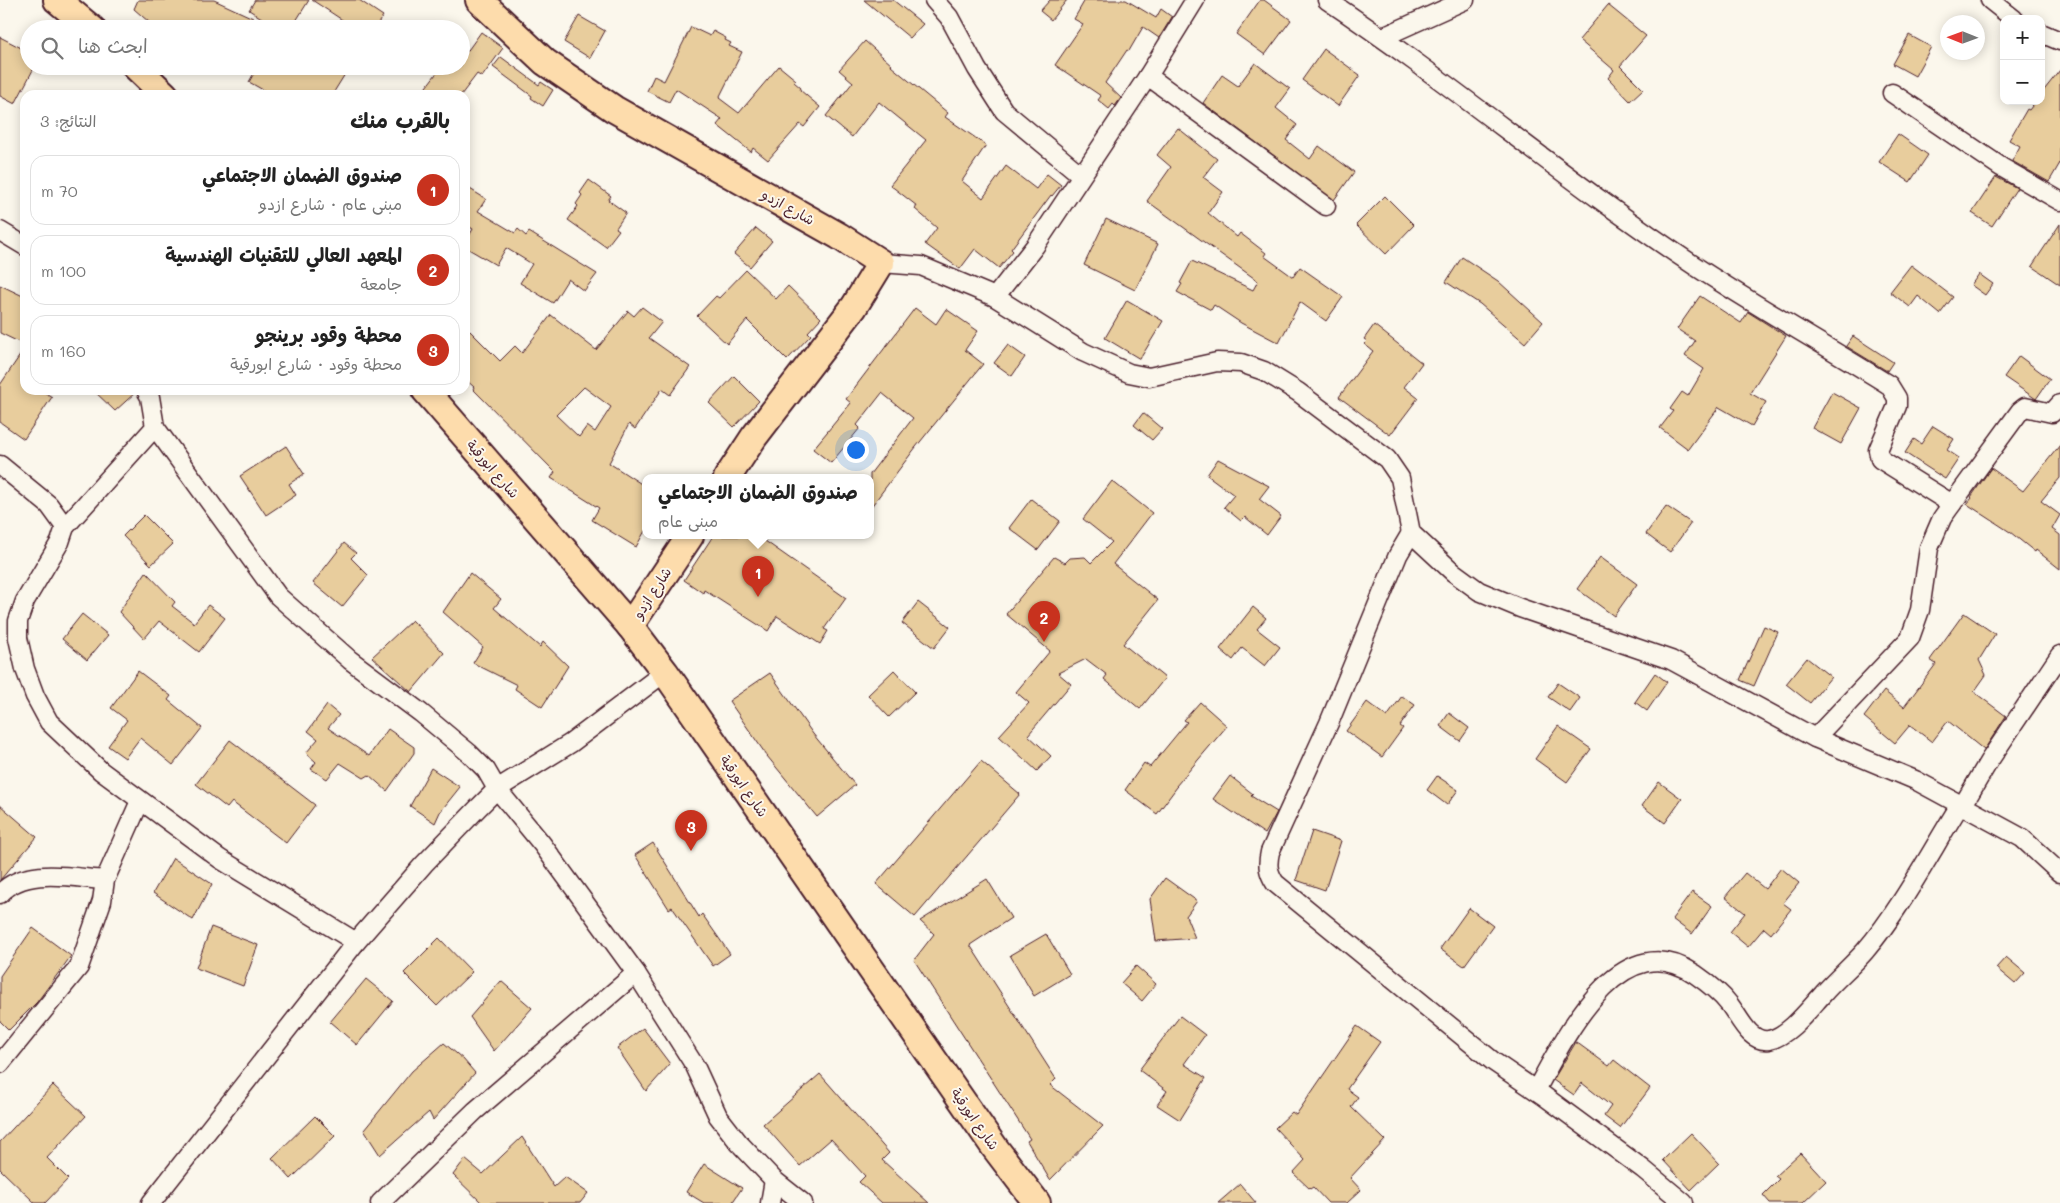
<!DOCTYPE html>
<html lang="ar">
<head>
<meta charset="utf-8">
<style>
	body { margin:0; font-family:Mali,"Playpen Sans Arabic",sans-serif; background:#f2f2f2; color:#222; direction:rtl }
	.controls { position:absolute; right:15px; top:15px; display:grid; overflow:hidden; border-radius:10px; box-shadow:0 2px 12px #0003 }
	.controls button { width:45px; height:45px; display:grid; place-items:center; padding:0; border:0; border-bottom:1px solid #e0e0e0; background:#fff; color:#222; font:25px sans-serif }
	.compass { position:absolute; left:1940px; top:15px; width:45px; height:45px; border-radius:50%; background:#fff; box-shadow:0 2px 12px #0003; rotate:271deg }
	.you { position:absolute; left:855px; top:449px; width:18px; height:18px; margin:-12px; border:4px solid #fff; border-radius:50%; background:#1a73e8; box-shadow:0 0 0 8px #1a73e833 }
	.badge { display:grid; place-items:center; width:32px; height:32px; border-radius:50%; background:#c8321e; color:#fff; font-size:16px; font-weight:700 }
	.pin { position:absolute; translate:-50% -41px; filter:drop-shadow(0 1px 2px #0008) }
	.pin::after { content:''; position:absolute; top:26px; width:18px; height:15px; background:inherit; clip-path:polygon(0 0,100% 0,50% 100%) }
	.popup { position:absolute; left:642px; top:474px; width:232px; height:65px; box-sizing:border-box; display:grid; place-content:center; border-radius:10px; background:#fff; filter:drop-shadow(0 1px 4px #0005); font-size:16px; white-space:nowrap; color:#767676 }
	.popup b { font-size:19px; color:#222 }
	.popup::after { content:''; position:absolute; left:50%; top:100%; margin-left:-10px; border:10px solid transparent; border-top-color:#fff }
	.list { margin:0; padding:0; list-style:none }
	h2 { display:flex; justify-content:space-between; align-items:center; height:65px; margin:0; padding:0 20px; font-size:21px }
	h2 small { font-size:16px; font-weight:400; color:#767676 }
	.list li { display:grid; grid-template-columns:32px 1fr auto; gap:15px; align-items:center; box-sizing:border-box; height:70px; margin:0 10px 10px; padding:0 10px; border:1px solid #e0e0e0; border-radius:15px }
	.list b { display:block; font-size:19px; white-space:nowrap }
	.list p { margin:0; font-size:16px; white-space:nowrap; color:#767676 }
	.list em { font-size:16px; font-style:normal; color:#767676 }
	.icon { flex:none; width:28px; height:28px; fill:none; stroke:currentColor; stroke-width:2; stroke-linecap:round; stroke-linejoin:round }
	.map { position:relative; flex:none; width:2060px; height:1203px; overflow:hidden; direction:ltr }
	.search { position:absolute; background:#fff; box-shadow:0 2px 12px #0003; left:20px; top:20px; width:450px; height:55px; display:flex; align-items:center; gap:12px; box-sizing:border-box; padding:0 18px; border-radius:28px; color:#767676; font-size:19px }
	.panel { position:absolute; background:#fff; box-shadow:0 2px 12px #0003; left:20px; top:90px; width:450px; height:305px; border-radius:15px; direction:rtl }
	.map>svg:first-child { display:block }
</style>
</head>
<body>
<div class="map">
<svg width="2060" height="1203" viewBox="0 0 2060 1203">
	<rect width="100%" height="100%" fill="#fbf7ec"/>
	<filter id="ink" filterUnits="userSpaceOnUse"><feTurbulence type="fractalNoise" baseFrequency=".02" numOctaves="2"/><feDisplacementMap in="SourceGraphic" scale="10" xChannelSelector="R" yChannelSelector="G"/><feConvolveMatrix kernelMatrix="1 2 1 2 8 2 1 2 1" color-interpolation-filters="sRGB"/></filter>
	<g filter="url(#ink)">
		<g fill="#e8cd9d" stroke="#4a1f2b" fill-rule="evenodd">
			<path d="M138,0H214L253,18L248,29H157L134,9Z"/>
			<path d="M255,0H309L291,29H279L249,10Z"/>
			<path d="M312,0H359L383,16L374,29H356Z"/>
			<path d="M864,0H893L923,24L910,38Z"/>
			<path d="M1050,0H1067L1051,20L1040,11Z"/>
			<path d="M1085,0H1126L1156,18L1161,9L1172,17L1159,38L1143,27L1129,51L1127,50L1105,83L1121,98L1115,106L1113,104L1109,109L1098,100L1101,96L1055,65L1083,24L1074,19Z"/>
			<path d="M1260,0H1264L1291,20L1265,55L1236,34Z"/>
			<path d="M1608,5L1646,36L1620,66L1643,89L1630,101L1608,78L1614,70L1579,40Z"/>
			<path d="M579,16L605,31L590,58L564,42Z"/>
			<path d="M691,27L710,36L713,31L726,38L725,40L731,43L729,46L742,52L719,98L739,113L779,66L796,80L794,82L801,88L800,90L820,107L804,127L800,124L768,160L753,148L751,152L717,125L722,119L676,89L669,102L647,91L654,76L664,81Z"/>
			<path d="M481,32L503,48L482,77L477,74L461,95H420L442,66H461V60Z"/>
			<path d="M1909,35L1931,47L1915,76L1893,64Z"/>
			<path d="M0,37L29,52V66H35L15,104L0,96Z"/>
			<path d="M865,41L892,65L891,66L948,113L945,117L986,145L962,181L983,198L1006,166L1036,189L1047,174L1061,185L1052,196L1051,195L1011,249L1013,251L999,268L975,249L960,269L925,244L937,228L915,209L917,206L890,185L926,140L879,102L852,137L826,116L853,82L839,70Z"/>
			<path d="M1324,49L1360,75L1338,106L1302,80Z"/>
			<path d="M501,57L539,85L541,82L553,90L543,106L531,98L532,96L493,67Z"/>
			<path d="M1255,63L1290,89L1276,108L1297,125L1286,140L1310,159L1319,146L1354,172L1334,200L1203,103L1222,75L1238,86Z"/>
			<path d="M258,66H350L332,95H272L249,82Z"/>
			<path d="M2060,70V163L2049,182L2012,161L2020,146L2009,140L2027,109L2029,110L2036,101H2041V94Z"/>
			<path d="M1178,128L1217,159L1203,177L1223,192L1208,213L1237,237L1240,233L1266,253L1264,256L1293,277L1300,267L1343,297L1326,321L1300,302L1279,343L1241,323L1214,305L1211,310L1177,292L1182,284L1180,283L1192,261L1253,290L1258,281L1147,201L1171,167L1157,155Z"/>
			<path d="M1898,134L1928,155L1910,182L1879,162Z"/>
			<path d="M1996,177L2017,188L1992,226L1972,213Z"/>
			<path d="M589,180L611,196L608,200L626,213L616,228L619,230L606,247L568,220L578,206L576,204L582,195L580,193Z"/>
			<path d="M465,186L486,199L478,211L515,233L518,229L526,236L529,232L597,274L584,291L568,279L553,303L520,283L532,264L506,248L496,265L465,247V243L473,229L468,226L465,230Z"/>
			<path d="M1385,196L1414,225L1386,254L1356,225Z"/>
			<path d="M1106,219L1158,244L1135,290L1084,265Z"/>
			<path d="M2060,224V285L2032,266Z"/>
			<path d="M756,228L772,241L750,267L734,254Z"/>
			<path d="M1462,257L1498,281L1543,322L1525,343L1480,304L1446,282Z"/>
			<path d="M1911,265L1953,297L1940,314L1918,296L1910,307L1890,292Z"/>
			<path d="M746,270L776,299L788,286L821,318L808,332L811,335L787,360L747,320L727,344L697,316L716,296L719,298Z"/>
			<path d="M1979,274L1993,284L1985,295L1971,285Z"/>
			<path d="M0,285L25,297V345L0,333Z"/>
			<path d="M1700,296L1741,323L1748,312L1786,336L1750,393L1766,402L1752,426L1719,407L1688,449L1660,428L1673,411L1670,409L1682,392L1688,396L1704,369L1685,356L1695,341L1677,329Z"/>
			<path d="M1127,300L1163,321L1140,359L1105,338Z"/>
			<path d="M642,307L662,322L649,338L690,367L670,395L662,389L635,429L629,424L609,463L646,487V529L636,547L592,520L599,508L551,478L555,472L473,389L474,387L465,379V326L500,361L515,346L522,353L551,315L596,350L628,311L634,316ZM584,387L611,407L595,432L587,426L579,437L556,415Z"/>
			<path d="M915,308L936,324L946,309L978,331L965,350L983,364L916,447L870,508V474L913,418L882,393L857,425L860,428L831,463L813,449L851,403L846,399Z"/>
			<path d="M1374,325L1422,363L1404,387L1418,398L1390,435L1339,397L1373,351L1364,344L1367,341L1364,339Z"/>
			<path d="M1853,336L1893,362L1887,371L1846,346Z"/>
			<path d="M1008,345L1025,357L1012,376L994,363Z"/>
			<path d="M25,348V390H41L52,397L24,439L0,422V385Z"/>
			<path d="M2019,356L2050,379L2036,399L2004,377Z"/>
			<path d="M734,376L759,401L734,427L709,403Z"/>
			<path d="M93,390H135L136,392L115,411Z"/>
			<path d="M1832,392L1861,408L1841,444L1812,428Z"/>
			<path d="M1143,413L1162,429L1152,440L1134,425Z"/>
			<path d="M1933,426L1954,439L1947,450L1959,458L1945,479L1905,453L1914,439L1921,444Z"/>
			<path d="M2060,445V478L2041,501L2060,515L2052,529L2060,535V569L2036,550L2035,552L2010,532L1967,504L1972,498L1971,497L1991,468L2023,491Z"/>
			<path d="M286,446L304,474L289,484L296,495L266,515L240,476Z"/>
			<path d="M1218,459L1269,486L1259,499L1281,516L1267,535L1245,517L1241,521L1224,507L1234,495L1207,475Z"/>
			<path d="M1112,481L1152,513L1113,564L1158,600L1123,644L1165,678L1140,709L1104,679L1107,675L1086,659L1058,673L1071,684L1028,735L1051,756L1037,771L999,736L1029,703L1016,692L1050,651L1006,614L1054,557L1065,563L1070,558L1085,557L1091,563L1112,542L1083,519Z"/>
			<path d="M1031,499L1060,521L1038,550L1009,528Z"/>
			<path d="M1666,506L1691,523L1670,552L1646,534Z"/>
			<path d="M144,515L173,544L151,565L123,536Z"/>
			<path d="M713,536H758L846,598L824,629L828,631L820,644L777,616L768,631L704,590L703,593L684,580Z"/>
			<path d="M344,543L356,553L351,558L368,575L342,607L313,583Z"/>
			<path d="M1600,557L1637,584L1614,616L1577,589Z"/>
			<path d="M146,572L175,602L172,606L194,623L208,605L225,618L199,652L159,621L144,639L119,612Z"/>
			<path d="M470,573L501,599L494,608L540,647L543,642L568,666L542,707L515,689L517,685L473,663L483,647L443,612Z"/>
			<path d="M918,602L950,627L934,648L902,623Z"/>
			<path d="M1253,607L1266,618L1257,629L1280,647L1265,666L1242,648L1233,660L1220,649Z"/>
			<path d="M1964,613L1995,634L1979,660L1986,675L1974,692L2006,716L1984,750L1948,721L1932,742L1910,725L1895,743L1864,717L1884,691L1904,707L1936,664L1930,660Z"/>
			<path d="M82,614L108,635L87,660L62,639Z"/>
			<path d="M412,620L444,653L411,692L372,657Z"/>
			<path d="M1764,626L1778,632L1754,686L1740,680Z"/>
			<path d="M1807,658L1831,677L1810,703L1786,684Z"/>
			<path d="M894,670L915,692L889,717L868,695Z"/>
			<path d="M138,671L171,696L168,700L202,728L173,765L140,738L125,758L108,746L127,720L111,708Z"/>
			<path d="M770,673L813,734L855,785L817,817L767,756L729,701Z"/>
			<path d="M1655,673L1667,682L1647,711L1635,702Z"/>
			<path d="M1558,683L1580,698L1570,712L1548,697Z"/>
			<path d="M1402,696L1415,705L1400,726L1403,728L1382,757L1346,731L1367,702L1387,717Z"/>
			<path d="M1200,702L1227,726L1176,786L1177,787L1157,814L1125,790L1144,763L1150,767L1187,722L1184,720Z"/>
			<path d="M327,705L339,715L328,728L369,756L388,729L414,747V753L387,791L369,775L364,778L340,763L327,779L311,769L316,762L306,753L318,739L308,731Z"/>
			<path d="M1449,713L1469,728L1460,741L1440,726Z"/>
			<path d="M1558,726L1591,749L1567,782L1535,759Z"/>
			<path d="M230,740L315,805L286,843L232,802L227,808L196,784Z"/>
			<path d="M981,761L1020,794L915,917L876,884Z"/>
			<path d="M431,768L460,787L440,812L435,823L410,806Z"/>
			<path d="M1230,776L1253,794L1251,796L1277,812L1265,834L1213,799Z"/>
			<path d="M1437,776L1458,790L1447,805L1427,790Z"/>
			<path d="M1659,782L1682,799L1665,823L1642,806Z"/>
			<path d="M0,805L37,837L0,880Z"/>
			<path d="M1312,831L1341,841L1325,890L1296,880Z"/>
			<path d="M653,843L699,917L702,914L730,954L713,966L672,907L669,909L635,855Z"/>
			<path d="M173,858L212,884L193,920L153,893Z"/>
			<path d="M1781,868L1799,883L1783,903L1791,909L1771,934L1764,928L1748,947L1730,932L1745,913L1725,897L1745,873L1765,889Z"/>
			<path d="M1165,878L1197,901L1186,916L1195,938L1156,941L1150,899Z"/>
			<path d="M987,879L1011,918L970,945L1056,1079L1050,1085L1103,1126L1050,1180L1027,1141L1030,1139L914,960L934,934L920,921Z"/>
			<path d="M1692,892L1712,906L1692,934L1672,919Z"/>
			<path d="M1469,908L1493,926L1464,966L1440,949Z"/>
			<path d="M211,927L258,945L243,986L196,968Z"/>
			<path d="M33,928L71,956L37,1002L9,1030L0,1021V976Z"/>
			<path d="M1046,934L1070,974L1034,996L1010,955Z"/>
			<path d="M439,938L472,972L437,1006L404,973Z"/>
			<path d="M2006,957L2025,973L2015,984L1996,968Z"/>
			<path d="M1136,966L1156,984L1142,1001L1121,983Z"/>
			<path d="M366,979L393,1001L357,1045L330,1022Z"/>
			<path d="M501,981L532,1008L494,1051L470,1017Z"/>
			<path d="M1180,1016L1205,1035L1184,1064L1206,1078L1180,1120L1157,1105L1167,1091L1139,1070Z"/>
			<path d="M1357,1026L1380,1042L1347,1089L1358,1097L1351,1107L1385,1140L1350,1178L1361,1190L1347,1203H1328L1313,1187L1310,1189L1293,1173L1305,1160L1275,1128L1292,1112L1296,1115Z"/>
			<path d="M643,1028L670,1064L646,1091L617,1048Z"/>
			<path d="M1576,1042L1609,1066L1614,1060L1650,1088L1620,1128L1604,1116L1611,1106L1582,1083L1574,1095L1553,1080Z"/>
			<path d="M444,1043L463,1059L475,1073L433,1120L429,1112L380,1155L364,1130L412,1071Z"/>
			<path d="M820,1074L889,1153L882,1160L929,1203H882L859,1182L865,1176L831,1139L800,1166L763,1124Z"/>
			<path d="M53,1085L86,1116L47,1158L68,1179L45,1203H35L0,1169V1142Z"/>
			<path d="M315,1116L335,1136L291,1179L272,1158Z"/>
			<path d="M1691,1133L1719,1163L1691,1190L1663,1160Z"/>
			<path d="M522,1137L554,1187L565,1177L588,1193L580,1203H482L453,1175L465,1159L483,1174Z"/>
			<path d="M1800,1153L1826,1181L1803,1203H1770L1763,1195L1779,1179L1775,1176Z"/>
			<path d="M704,1164L742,1188L732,1203H704L686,1192Z"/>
			<path d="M1240,1184L1256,1203H1218Z"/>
		</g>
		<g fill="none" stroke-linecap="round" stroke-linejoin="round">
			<defs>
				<g id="street">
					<path d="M934,0L949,17L977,69L1004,111L1081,175"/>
					<path d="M1327,0C1453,84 1569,183 1695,266C1759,308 1825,345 1889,385L1897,398V406L1878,450L1880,459L1952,504"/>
					<path d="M1990,0L2014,19"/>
					<path d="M2041,33L2060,41"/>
					<path d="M1383,37L1465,0"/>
					<path d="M1148,76L1326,206"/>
					<path d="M1892,93L2001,167L2060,201"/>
					<path d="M0,231L25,246"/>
					<path d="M881,263L921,266L995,297L1083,352L1129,373L1149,377L1217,362L1241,363L1264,371L1298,392L1387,459L1400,478L1411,533L1453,572L1479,591L1520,608L1671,660L1815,738L1915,780L2022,838L2060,873"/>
					<path d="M995,297L1035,246L1148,76L1195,0"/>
					<path d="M146,390L150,397L155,427L65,527L60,542L25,601L18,621V638L25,669L35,696L49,722L101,771L220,859L356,942"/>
					<path d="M155,427L278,596L350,660L421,713L469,753L486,770L497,789L542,844L636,973L695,1066L718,1116L739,1143L774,1180L803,1203"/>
					<path d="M0,465L49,505L65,527"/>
					<path d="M1411,533L1398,555L1329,723L1270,852C1267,865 1268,872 1275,883L1494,1062L1544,1096L1643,1169L1684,1203"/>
					<path d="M1815,738L1910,638L1920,610L1929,548L1942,518L1952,504L2020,411L2025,407L2052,413L2060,404"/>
					<path d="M1963,805L1989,761L2060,655"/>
					<path d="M0,894C25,866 73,878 105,880"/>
					<path d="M0,1064L79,967L102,901L105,880L140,801"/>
					<path d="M1536,1090C1565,1037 1620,923 1695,974C1708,983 1720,992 1729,1004C1739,1016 1749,1043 1769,1040C1789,1036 1810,1008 1823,994C1836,979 1852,966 1865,951C1901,909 1931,851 1960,805"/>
					<path d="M151,1203L356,942L424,864L477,809L497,789L571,743L665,672"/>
					<path d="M380,1203L475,1111L636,973"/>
					<path d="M770,1203L774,1180"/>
				</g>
				<g id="primary">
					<path d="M57,0L92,29"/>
					<path d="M479,0L545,62L614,109L839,236L881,263L854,307L754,437L727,478"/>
					<path d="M135,66L165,95"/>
					<path d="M425,390L630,626L665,672L995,1148L1037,1203"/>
					<path d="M630,626L690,536"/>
				</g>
			</defs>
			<use href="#street" stroke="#4a1f2b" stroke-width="21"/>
			<use href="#primary" stroke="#4a1f2b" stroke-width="30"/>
			<use href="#street" stroke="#fbf7ec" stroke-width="18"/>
			<use href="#primary" stroke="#fddcac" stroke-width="26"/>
		</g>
	</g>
	<g text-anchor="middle" stroke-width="4" stroke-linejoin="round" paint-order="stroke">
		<g font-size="14" fill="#4a1f2b" stroke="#fbf7ec">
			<text transform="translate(788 207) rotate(29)" y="5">شارع ازدو</text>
			<text transform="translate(493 469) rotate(49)" y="5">شارع ابورقية</text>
			<text transform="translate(652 593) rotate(-57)" y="5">شارع ازدو</text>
			<text transform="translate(744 786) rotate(55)" y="5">شارع ابورقية</text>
			<text transform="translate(975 1119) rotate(55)" y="5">شارع ابورقية</text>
		</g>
	</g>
</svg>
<div class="controls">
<button>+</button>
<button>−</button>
</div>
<svg class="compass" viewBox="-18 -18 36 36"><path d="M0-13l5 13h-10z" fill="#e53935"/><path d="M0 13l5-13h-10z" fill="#767676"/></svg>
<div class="you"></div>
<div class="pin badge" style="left:758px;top:597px">1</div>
<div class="popup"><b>صندوق الضمان الاجتماعي</b>مبنى عام</div>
<div class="pin badge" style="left:1044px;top:642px">2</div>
<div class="pin badge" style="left:691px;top:851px">3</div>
<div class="search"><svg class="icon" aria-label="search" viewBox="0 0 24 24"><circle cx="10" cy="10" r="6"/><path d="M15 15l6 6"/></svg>ابحث هنا</div>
<section class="panel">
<h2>بالقرب منك<small>النتائج: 3</small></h2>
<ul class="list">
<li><span class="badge">1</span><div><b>صندوق الضمان الاجتماعي</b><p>مبنى عام · شارع ازدو</p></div><em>70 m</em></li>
<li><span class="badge">2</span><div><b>المعهد العالي للتقنيات الهندسية</b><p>جامعة</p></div><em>100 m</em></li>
<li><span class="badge">3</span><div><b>محطة وقود برينجو</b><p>محطة وقود · شارع ابورقية</p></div><em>160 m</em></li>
</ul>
</section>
</div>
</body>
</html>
